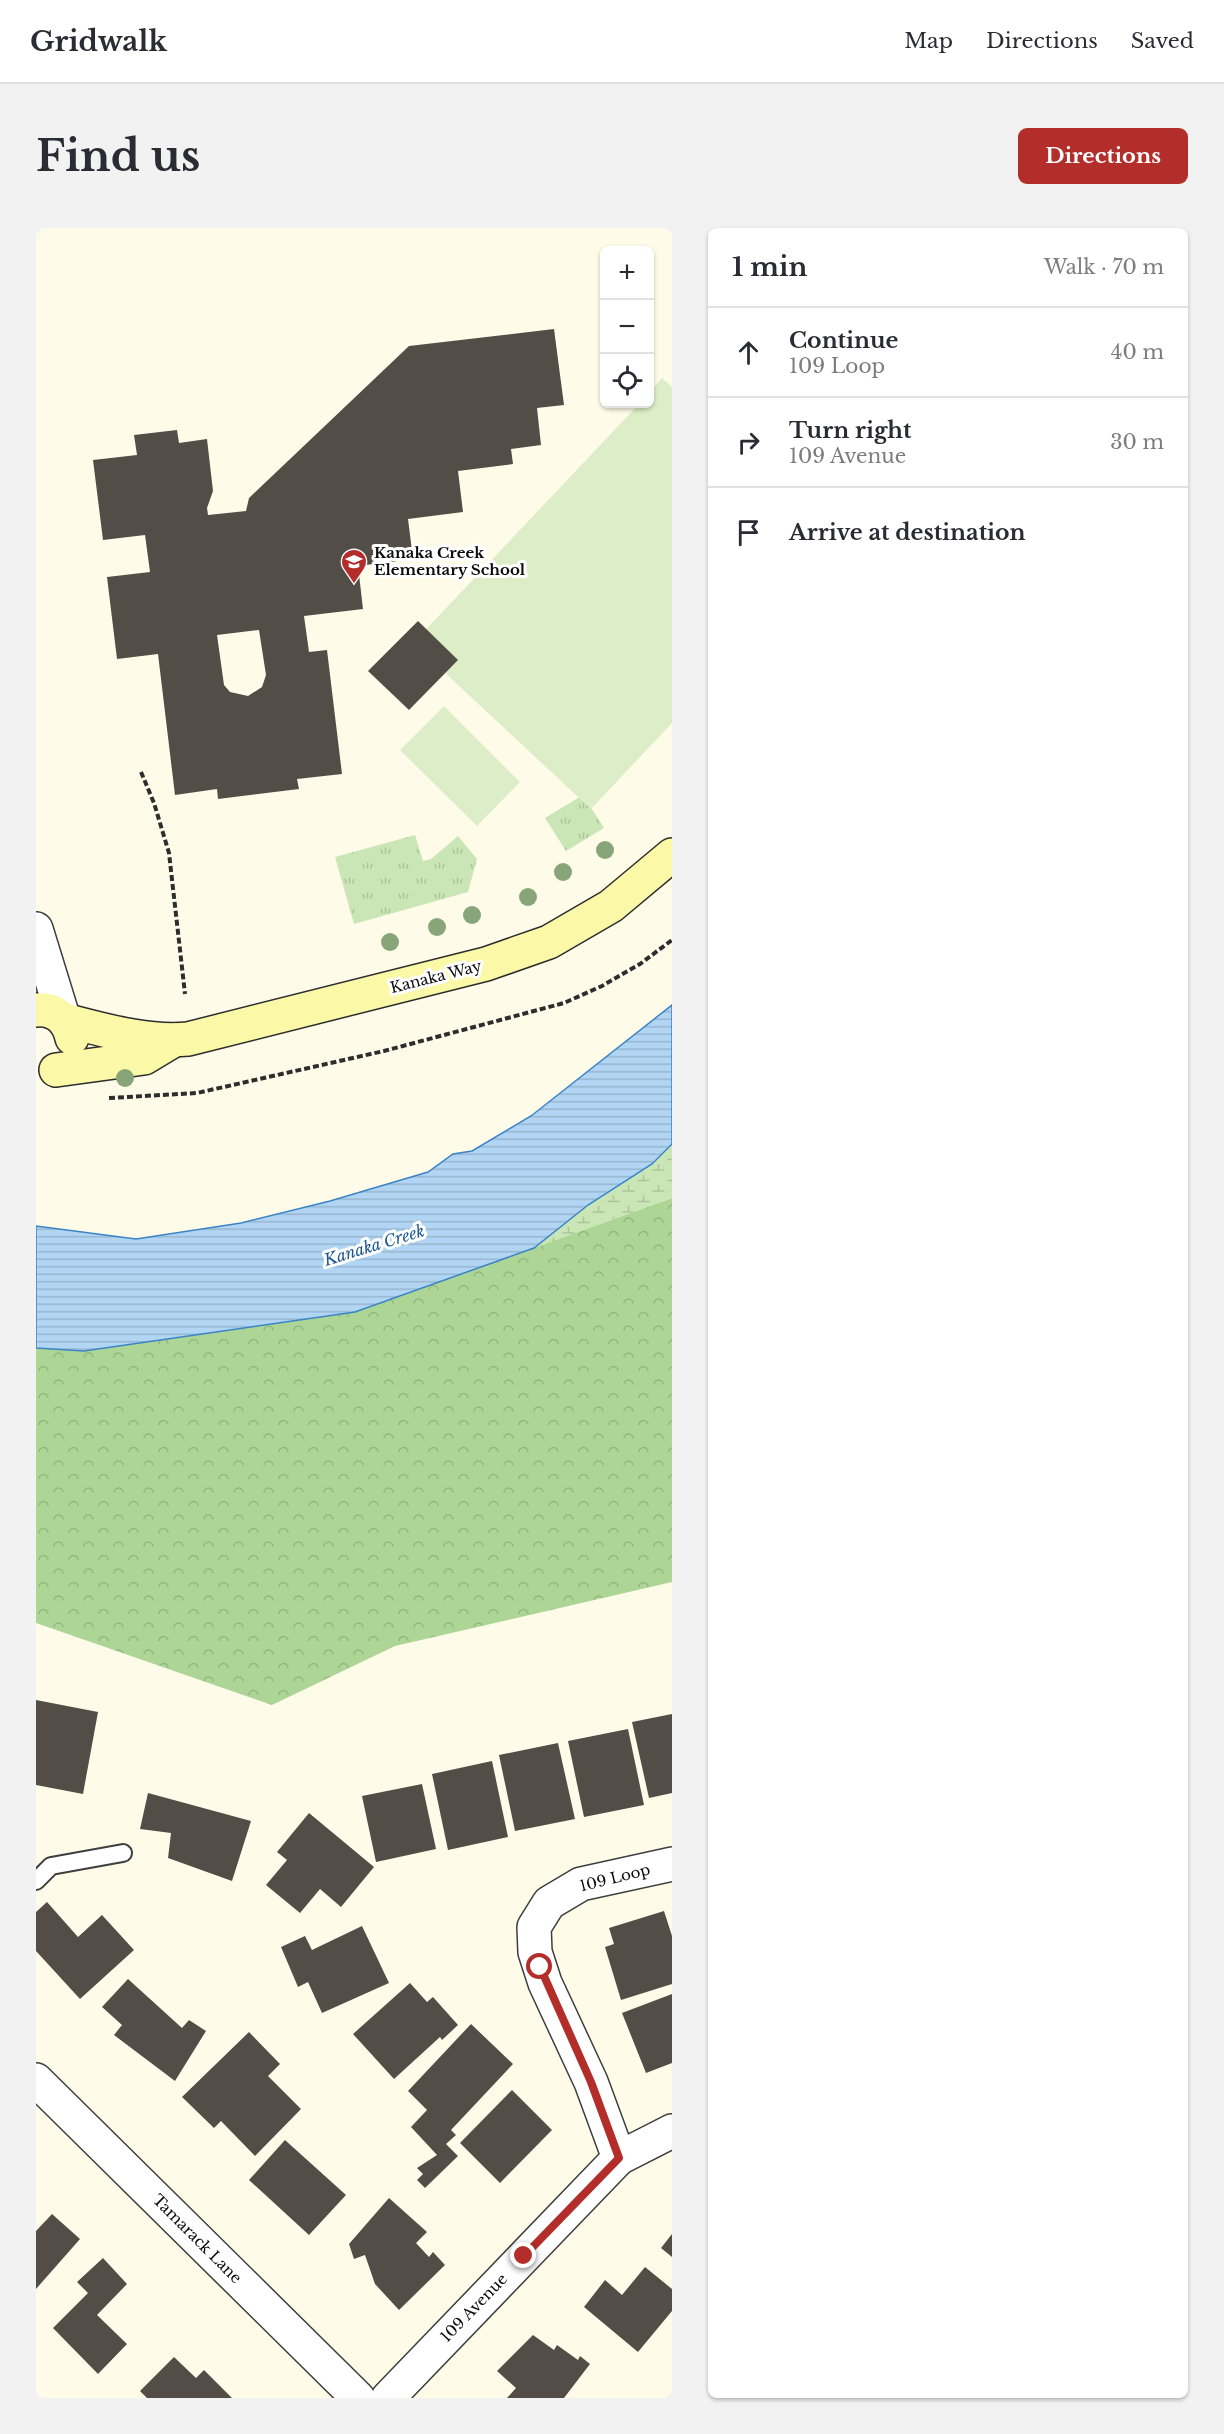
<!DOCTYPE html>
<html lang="en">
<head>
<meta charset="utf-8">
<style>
	body { margin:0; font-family:"Libre Baskerville",serif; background:#f2f2f3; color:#2b2b33 }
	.controls { position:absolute; right:18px; top:18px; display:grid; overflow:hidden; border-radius:9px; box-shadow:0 2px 4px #0004 }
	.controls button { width:54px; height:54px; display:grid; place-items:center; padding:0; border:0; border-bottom:2px solid #e1e1e2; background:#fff; color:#2b2b33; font:30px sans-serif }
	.stop { position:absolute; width:18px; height:18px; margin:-14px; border:4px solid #b32e2a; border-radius:50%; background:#fff }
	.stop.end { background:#b32e2a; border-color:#fff; box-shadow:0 2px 6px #0008 }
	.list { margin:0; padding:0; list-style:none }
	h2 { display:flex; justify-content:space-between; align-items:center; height:78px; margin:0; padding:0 24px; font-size:26px }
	h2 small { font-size:20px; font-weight:400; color:#7c7c81 }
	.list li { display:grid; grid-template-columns:39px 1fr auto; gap:18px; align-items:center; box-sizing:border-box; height:90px; padding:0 24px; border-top:2px solid #e1e1e2 }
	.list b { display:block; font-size:22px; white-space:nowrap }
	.list p { margin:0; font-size:20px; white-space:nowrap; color:#7c7c81 }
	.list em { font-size:20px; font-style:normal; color:#7c7c81 }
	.icon { flex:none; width:33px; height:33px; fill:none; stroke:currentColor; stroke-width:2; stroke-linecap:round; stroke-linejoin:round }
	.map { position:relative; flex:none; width:636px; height:2170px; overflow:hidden; border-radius:9px }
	header { display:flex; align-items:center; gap:36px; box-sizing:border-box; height:84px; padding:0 30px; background:#fff; border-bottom:2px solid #e1e1e2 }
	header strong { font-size:28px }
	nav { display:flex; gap:33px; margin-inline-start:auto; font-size:21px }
	.intro { display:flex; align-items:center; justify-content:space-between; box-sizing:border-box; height:144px; padding:0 36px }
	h1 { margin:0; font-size:42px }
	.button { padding:15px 27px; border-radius:9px; background:#b32e2a; color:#fff; font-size:21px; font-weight:700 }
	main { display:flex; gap:36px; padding:0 36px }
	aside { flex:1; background:#fff; border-radius:9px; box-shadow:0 2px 4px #0004 }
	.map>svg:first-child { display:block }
</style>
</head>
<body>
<header>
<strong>Gridwalk</strong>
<nav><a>Map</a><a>Directions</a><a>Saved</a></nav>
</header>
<div class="intro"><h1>Find us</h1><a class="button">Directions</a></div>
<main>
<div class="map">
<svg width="636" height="2170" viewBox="0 0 636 2170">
	<defs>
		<pattern id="grass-tufts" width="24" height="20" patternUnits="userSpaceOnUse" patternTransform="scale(1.5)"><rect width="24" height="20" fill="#cbe6b6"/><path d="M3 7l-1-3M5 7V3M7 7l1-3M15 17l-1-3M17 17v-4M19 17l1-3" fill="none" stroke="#adc49b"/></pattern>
		<pattern id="forest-crowns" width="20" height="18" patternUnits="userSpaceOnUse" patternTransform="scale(1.5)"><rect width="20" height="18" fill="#add696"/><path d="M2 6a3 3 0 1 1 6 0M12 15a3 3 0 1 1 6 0" fill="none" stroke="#94b680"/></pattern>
		<pattern id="wetland-marsh" width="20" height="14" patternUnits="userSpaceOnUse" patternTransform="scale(1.5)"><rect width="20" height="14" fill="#cbe6b6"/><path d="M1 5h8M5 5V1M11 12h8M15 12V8" fill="none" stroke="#adc49b"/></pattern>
		<pattern id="water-rules" width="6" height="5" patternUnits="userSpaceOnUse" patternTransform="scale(1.5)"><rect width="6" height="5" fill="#b1d5f3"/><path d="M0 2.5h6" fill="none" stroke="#97b6cf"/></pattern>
	</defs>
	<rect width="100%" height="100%" fill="#fefce9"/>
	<g fill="url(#grass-tufts)">
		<path d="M547,567L568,600L530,623L509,590Z"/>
		<path d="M379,607L387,633L395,631L422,608L441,631L432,664L318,696L299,629Z"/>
	</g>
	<path fill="url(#forest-crowns)" d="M636,970V1354L359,1418L236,1477L0,1395V1120L48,1123L319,1084Z"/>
	<path fill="url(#wetland-marsh)" d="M636,916V970L498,1020L552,977L616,936Z"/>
	<g fill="#ddedc7">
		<path d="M626,150L636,159V495L555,581L377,415L603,176H614V164Z"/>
		<path d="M408,478L484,554L441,598L364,522Z"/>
	</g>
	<path fill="url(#water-rules)" stroke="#3b84c6" stroke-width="1.5" d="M636,777V916L616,936L552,977L498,1020L319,1084L48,1123L0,1120V998L100,1011L205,995L294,973L392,944L417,926L436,923L495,888Z"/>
	<g fill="#534d48" fill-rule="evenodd">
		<path d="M518,101L528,177L501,180L505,217L475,221L477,236L422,243L427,284L372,291L377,331L322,338L327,381L268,388L273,424L291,422L306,546L261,551L263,561L182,571L181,561L139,567L122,426L81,431L71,349L114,344L109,307L67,312L57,232L101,227L98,207L141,202L143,215L171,211L177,263L171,280L172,287L210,283L213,270L373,118ZM223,402L230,447L226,459L212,468L194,464L188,457L181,407Z"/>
		<path d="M382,393L422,432L373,482L332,443Z"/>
		<path d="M0,1472L62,1484L47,1566L0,1557Z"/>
		<path d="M636,1486V1565L613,1570L596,1494Z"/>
		<path d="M592,1501L608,1577L548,1589L532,1513Z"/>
		<path d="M522,1515L539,1591L479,1603L463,1527Z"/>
		<path d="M456,1533L472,1609L412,1622L396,1546Z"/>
		<path d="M386,1556L400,1621L340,1634L326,1568Z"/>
		<path d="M112,1565L215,1593L196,1653L132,1630L135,1605L104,1601Z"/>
		<path d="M273,1585L338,1639L305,1679L284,1661L264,1685L230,1657L251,1632L241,1624Z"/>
		<path d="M11,1674L42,1709L66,1687L98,1722L44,1771L0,1723V1684Z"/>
		<path d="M628,1683L636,1708V1756L585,1772L569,1719L578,1716L573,1700Z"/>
		<path d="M326,1698L353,1755L286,1785L272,1754L262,1759L245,1719L269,1708L276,1722Z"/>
		<path d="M92,1751L146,1800L153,1792L170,1803L139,1853L78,1807L86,1797L66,1779Z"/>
		<path d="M374,1755L391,1774L397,1769L422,1797L406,1812L404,1809L358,1851L317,1806Z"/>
		<path d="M636,1766V1835L610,1845L586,1785Z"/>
		<path d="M435,1796L477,1836L415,1902L420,1907L410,1916L422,1928L389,1960L381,1952L387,1946L381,1940L401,1927L375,1899L391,1882L372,1863Z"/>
		<path d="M213,1804L244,1836L232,1848L265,1881L219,1928L185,1893L178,1900L146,1869Z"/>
		<path d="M476,1862L516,1902L464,1955L424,1915Z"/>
		<path d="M249,1912L310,1967L273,2007L213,1952Z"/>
		<path d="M353,1970L391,2004L380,2015L393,2029L397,2024L409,2037L363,2082L339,2056L329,2027L318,2031L313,2016Z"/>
		<path d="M16,1986L44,2011L0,2061V2003Z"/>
		<path d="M636,2006V2029L625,2020Z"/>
		<path d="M67,2030L91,2056L61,2087L91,2116L62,2146L17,2100L52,2065L41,2054Z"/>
		<path d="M609,2039L636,2061V2083L602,2124L548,2079L569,2052L586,2067Z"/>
		<path d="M497,2107L518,2122L521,2117L542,2132L544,2128L554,2136L528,2170H471L480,2160L461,2143Z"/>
		<path d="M138,2129L160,2150L168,2142L196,2170H111L104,2163Z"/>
	</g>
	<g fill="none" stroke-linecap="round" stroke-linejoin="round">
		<defs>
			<path id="service" d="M0,1653L15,1638L87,1625"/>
			<g id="minor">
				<path d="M0,701L28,792"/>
				<path d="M583,1930L555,1854L509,1755L499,1724L498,1699L513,1675L545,1656L636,1636"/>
				<path d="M352,2170L583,1930L636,1903"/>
			</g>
			<path id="tertiary" d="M0,1852L322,2170"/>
			<g id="secondary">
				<path d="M0,782C19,780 32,792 36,810"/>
				<path d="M28,792C68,802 111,815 152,811L450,736L513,714L575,678L636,627"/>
				<path d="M20,842L108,830L138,812"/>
			</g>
		</defs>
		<use href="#service" stroke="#3e3e3e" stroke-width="20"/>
		<use href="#minor" stroke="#3e3e3e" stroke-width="36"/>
		<use href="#tertiary" stroke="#3e3e3e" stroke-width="36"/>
		<use href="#secondary" stroke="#2d2d2d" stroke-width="36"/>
		<g stroke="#2d2d2d" stroke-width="4" stroke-dasharray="6 3" stroke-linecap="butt">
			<path d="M105,544L118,575L133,625L149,766"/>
			<path d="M73,870L161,865L348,823L528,775L566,758L604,736L636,712"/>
		</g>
		<use href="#service" stroke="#fff" stroke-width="16"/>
		<use href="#minor" stroke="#fff" stroke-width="33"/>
		<use href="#tertiary" stroke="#fff" stroke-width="33"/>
		<use href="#secondary" stroke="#fbf8a7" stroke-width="33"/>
	</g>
	<g fill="#88a57a">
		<circle cx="569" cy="622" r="9"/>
		<circle cx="527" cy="644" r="9"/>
		<circle cx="492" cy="669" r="9"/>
		<circle cx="436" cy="687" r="9"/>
		<circle cx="401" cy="699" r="9"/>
		<circle cx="354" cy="714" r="9"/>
		<circle cx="89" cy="850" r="9"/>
	</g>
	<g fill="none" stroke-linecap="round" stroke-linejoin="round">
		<path stroke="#b32e2a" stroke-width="8" d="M488,2028L583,1930L555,1854L504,1739"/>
	</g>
	<defs>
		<symbol id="school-pin" viewBox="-11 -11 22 30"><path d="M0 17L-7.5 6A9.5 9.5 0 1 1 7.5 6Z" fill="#b32e2a" stroke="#fff"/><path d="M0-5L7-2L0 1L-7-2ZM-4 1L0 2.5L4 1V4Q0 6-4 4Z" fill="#fff"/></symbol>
	</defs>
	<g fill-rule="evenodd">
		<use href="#school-pin" x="303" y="319" width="30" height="40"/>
	</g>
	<g text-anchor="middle" stroke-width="6" stroke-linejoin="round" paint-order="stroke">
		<g font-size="15" font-weight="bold" fill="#0b0b0b" stroke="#fff" text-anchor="start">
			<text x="338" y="330">Kanaka Creek<tspan x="338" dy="17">Elementary School</tspan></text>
		</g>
		<g font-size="15" fill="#0b0b0b" stroke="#fff">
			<text transform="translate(400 749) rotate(-14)" y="5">Kanaka Way</text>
			<text transform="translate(579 1650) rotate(-14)" y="5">109 Loop</text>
			<text transform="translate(161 2011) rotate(45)" y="5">Tamarack Lane</text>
			<text transform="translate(438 2080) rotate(-46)" y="5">109 Avenue</text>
		</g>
		<g font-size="16" font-style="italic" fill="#1b5695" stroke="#fff">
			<text transform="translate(338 1017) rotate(-17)" y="6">Kanaka Creek</text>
		</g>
	</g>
</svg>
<div class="controls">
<button>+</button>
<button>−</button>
<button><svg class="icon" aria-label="locate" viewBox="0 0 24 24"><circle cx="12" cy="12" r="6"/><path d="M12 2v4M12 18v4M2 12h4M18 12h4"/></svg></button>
</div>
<div class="stop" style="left:504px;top:1739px"></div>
<div class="stop end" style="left:488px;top:2028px"></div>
</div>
<aside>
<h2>1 min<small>Walk · 70 m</small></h2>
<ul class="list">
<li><svg class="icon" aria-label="ahead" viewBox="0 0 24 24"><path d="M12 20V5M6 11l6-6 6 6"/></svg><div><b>Continue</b><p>109 Loop</p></div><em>40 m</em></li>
<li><svg class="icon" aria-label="right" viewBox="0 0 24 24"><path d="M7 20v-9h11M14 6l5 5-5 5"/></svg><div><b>Turn right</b><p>109 Avenue</p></div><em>30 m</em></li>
<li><svg class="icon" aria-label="arrive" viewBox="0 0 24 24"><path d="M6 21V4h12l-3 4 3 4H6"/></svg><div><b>Arrive at destination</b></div></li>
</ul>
</aside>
</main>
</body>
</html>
